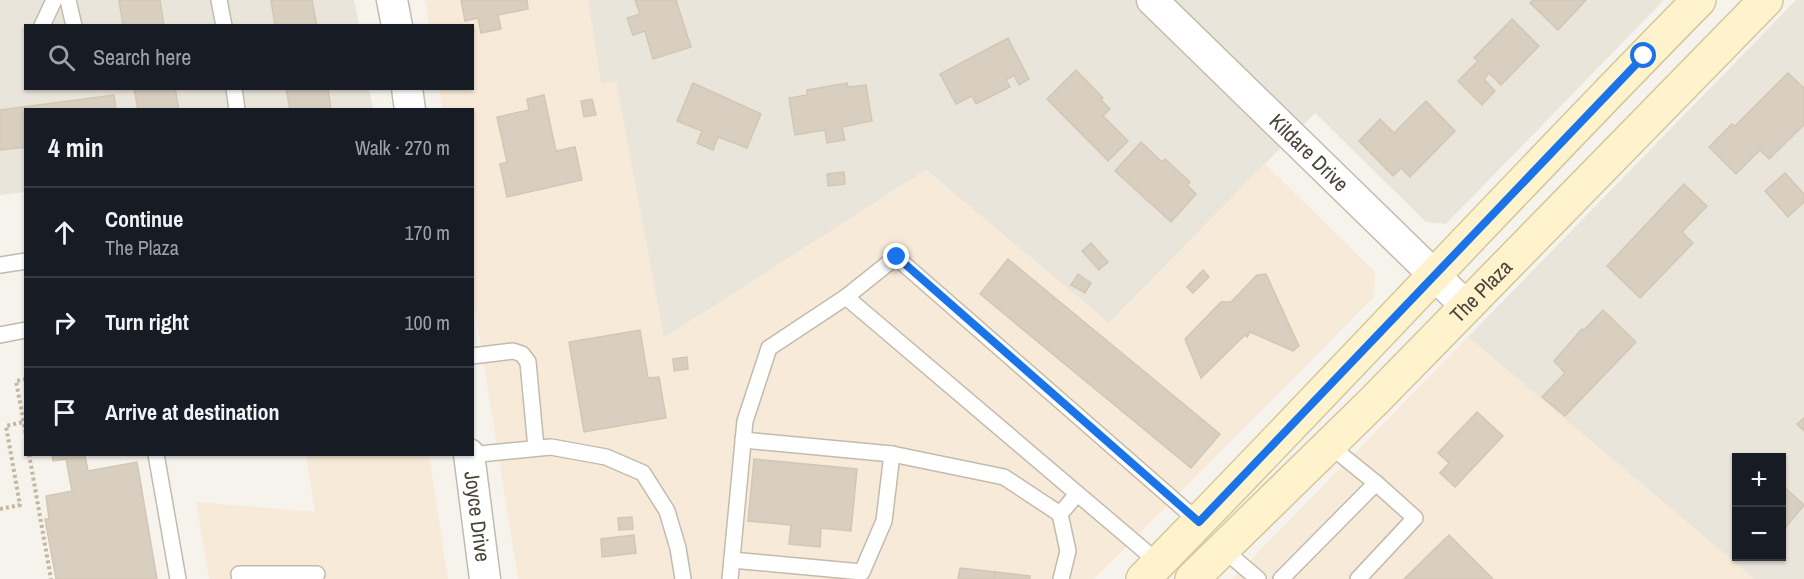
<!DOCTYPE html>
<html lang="en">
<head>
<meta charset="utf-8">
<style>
	body { margin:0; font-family:"Archivo Narrow",sans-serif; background:#20242c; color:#f1f3f6 }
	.controls { position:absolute; right:18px; bottom:18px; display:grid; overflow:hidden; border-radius:0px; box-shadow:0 2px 4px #0004 }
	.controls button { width:54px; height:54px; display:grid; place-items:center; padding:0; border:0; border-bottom:2px solid #363941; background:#171b24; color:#f1f3f6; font:30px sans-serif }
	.stop { position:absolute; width:18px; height:18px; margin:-14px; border:4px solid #1a73e8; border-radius:50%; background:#fff }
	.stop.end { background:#1a73e8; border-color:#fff; box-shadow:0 2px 6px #0008 }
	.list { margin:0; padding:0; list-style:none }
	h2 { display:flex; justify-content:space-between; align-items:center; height:78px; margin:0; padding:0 24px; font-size:26px }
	h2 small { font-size:20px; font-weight:400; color:#9ea1a6 }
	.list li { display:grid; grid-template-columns:39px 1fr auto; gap:18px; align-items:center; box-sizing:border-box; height:90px; padding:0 24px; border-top:2px solid #363941 }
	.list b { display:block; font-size:22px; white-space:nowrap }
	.list p { margin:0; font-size:20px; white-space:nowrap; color:#9ea1a6 }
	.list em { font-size:20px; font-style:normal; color:#9ea1a6 }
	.icon { flex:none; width:33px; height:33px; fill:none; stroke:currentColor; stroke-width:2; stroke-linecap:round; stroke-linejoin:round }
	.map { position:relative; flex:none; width:1804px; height:579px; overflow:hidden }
	.search { position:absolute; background:#171b24; box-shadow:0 2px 4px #0004; left:24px; top:24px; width:450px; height:66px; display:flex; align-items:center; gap:15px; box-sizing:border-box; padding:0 21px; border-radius:0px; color:#9ea1a6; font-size:22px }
	.panel { position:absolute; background:#171b24; box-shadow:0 2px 4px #0004; left:24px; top:108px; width:450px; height:348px; border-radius:0px }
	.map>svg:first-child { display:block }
</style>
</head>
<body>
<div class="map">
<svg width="1804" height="579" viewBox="0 0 1804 579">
	<rect width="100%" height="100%" fill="#f6f3ec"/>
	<g fill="#eae5da" fill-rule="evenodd">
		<path d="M0,0H354L359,25L26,26V88L369,89L373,109L26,110L25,192L0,195Z"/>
		<path d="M588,0H1664L1446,224L1426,222L1315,113L1109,323L926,170L664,338L616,82L601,84Z"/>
		<path d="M1796,0H1804V579H1754L1468,337ZM1736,458H1782V556H1736Z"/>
	</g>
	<g fill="#f7ead8">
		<path d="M425,0H588L601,84L616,82L664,338L926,170L1109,323L1265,164L1375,272L1374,297L1094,579H518L473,296L472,110L443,109L439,89L472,88V26L429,25Z"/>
		<path d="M1468,337L1754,579H1232Z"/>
		<path d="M306,455H429L448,579H209L196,502L315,512Z"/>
	</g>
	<g fill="#d8cfc1" stroke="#d3c7b4" stroke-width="1.5">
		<path d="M119,0H160L164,26H123Z"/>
		<path d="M271,0H312L317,26H275Z"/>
		<path d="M461,0H527L528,9L498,15L501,29L481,33L478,18L465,21Z"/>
		<path d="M635,0H676L691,47L653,59L645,31L633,35L627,18L640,14Z"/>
		<path d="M1533,0H1586L1558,30L1530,3Z"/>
		<path d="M1512,19L1539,46L1501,85L1489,73L1484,79L1495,91L1482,105L1458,81L1478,61L1474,58Z"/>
		<path d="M1008,38L1029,79L1019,85L1014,75L1006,80L1010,87L976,104L972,96L956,104L940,74Z"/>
		<path d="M1076,70L1103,98L1101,100L1110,109L1103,116L1128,141L1108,161L1047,99Z"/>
		<path d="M1788,73L1804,88V125L1769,159L1760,150L1736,174L1709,147L1732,124L1735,126Z"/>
		<path d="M693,83L761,114L747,148L718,137L713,150L697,143L702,131L677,121Z"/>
		<path d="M847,83L848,87L866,85L872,121L842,127L845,140L827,143L825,130L795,135L789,98L807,95V90Z"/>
		<path d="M134,88H175L179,110H138Z"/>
		<path d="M286,88H328L331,110H290Z"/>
		<path d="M114,95L116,110H26V147L0,150V110Z"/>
		<path d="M544,95L556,151L575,147L582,180L507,197L500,164L507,162L497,117L529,110L527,99Z"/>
		<path d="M592,99L596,115L584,117L581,101Z"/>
		<path d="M1426,101L1455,131L1410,177L1401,168L1393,176L1359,141L1380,119L1394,133Z"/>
		<path d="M1141,142L1162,162L1165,159L1190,182L1187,185L1196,194L1171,222L1115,171Z"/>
		<path d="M844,172L845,184L828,186L827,174Z"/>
		<path d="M1785,173L1804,194V202L1788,217L1765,191Z"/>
		<path d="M1684,184L1707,206L1682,232L1693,243L1640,298L1607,266Z"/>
		<path d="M1091,243L1108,262L1099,270L1082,251Z"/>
		<path d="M1008,259L1220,434L1191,468L980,294Z"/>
		<path d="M1203,270L1209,277L1193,293L1187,287Z"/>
		<path d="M1078,274L1091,283L1085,293L1071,285Z"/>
		<path d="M1266,274L1299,346L1293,351L1250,332L1247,337L1245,335L1201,378L1185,339L1221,302H1231L1257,275Z"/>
		<path d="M1603,310L1636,342L1565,416L1542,397L1565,373L1554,361L1582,329L1584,330Z"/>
		<path d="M640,330L648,378L659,377L666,418L584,432L569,342Z"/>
		<path d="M687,357L688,369L674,371L673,359Z"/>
		<path d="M1477,412L1503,436L1455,487L1440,473L1449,463L1438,453Z"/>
		<path d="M1804,418V431L1797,424Z"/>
		<path d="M52,454H89L85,455L88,471L137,462L157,579H56L45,519H49L46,496L72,491L66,459L53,461Z"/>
		<path d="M754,459L857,469L851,531L821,528L820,547L789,544L791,525L748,521Z"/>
		<path d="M1782,485L1804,505L1782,532Z"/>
		<path d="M632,517L633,529L619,530L618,518Z"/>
		<path d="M634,535L636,553L602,557L601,539Z"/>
		<path d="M1449,535L1493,579H1404Z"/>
		<path d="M960,568L995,572L994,579H958Z"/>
		<path d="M995,572L1030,576V579H994Z"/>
	</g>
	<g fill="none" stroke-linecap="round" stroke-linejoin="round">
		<defs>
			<g id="service">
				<path d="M68,0L74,26"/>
				<path d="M219,0L224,26"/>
				<path d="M42,26L54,0"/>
				<path d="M234,88L237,110"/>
				<path d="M0,265L26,261"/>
				<path d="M0,335L26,330"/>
				<path d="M472,356L513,351L522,354L528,362L536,448"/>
				<path d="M1329,445L1376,483L1415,518L1358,579"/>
				<path d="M156,454L178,579"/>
				<path d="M892,454L1004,477L1060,514L1077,494"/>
				<path d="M469,455L551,447L606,457L643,473L667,511L678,548L683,579"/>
				<path d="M1060,514L1068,551L1061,579"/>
				<path d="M1223,549L1258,579"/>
				<path d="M732,560L862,572L884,521L892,454L743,440"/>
				<path d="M1159,563L846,297L896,257L1199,522"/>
				<path d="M240,579L239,574H317"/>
				<path d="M730,579L745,421L769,348L846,297"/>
				<path d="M1281,579L1376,483"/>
			</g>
			<g id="minor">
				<path d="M392,0L397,26"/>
				<path id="s1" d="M1152,0L1466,306"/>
				<path d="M407,88L410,110"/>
				<path id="s2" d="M469,454L485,579"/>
			</g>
			<g id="secondary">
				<path d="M1143,579C1330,388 1511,191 1699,0"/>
				<path id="s3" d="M1192,579L1374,401L1766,0"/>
			</g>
		</defs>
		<use href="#service" stroke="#c2bbae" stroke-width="18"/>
		<use href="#minor" stroke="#c2bbae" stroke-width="33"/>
		<use href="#secondary" stroke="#d6c79b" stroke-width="36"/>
		<g stroke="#c4b79f" stroke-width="4" stroke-dasharray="3 3" stroke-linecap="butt">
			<path d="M26,379L16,381L26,435"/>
			<path d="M29,454L51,579"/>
			<path d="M0,509L20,505L6,426L23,422"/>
		</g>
		<use href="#service" stroke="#fff" stroke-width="15"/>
		<use href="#minor" stroke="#fff" stroke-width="30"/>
		<use href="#secondary" stroke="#fff3cd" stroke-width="33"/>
	</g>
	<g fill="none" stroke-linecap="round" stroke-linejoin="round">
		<path stroke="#1a73e8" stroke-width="8" d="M897,257L1199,522L1644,56"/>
	</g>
	<g text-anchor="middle" stroke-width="6" stroke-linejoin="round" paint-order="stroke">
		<g font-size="21" fill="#4b4439" stroke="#fff">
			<text dy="7" stroke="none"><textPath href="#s1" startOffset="219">Kildare Drive</textPath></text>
			<text dy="7" stroke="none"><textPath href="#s3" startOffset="408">The Plaza</textPath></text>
			<text dy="7" stroke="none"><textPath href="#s2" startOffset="63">Joyce Drive</textPath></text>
		</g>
	</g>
</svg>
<div class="controls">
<button>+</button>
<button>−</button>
</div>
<div class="stop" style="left:1644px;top:56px"></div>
<div class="stop end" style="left:897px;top:257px"></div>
<div class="search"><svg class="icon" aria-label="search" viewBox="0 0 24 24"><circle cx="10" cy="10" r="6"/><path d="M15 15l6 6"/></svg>Search here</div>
<section class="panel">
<h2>4 min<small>Walk · 270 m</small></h2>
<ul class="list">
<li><svg class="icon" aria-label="ahead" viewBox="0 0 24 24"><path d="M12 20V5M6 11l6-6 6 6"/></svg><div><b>Continue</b><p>The Plaza</p></div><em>170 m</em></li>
<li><svg class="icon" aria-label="right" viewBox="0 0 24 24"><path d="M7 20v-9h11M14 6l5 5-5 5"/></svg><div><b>Turn right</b></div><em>100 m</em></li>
<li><svg class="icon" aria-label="arrive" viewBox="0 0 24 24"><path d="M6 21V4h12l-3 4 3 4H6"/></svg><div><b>Arrive at destination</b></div></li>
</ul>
</section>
</div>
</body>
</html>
